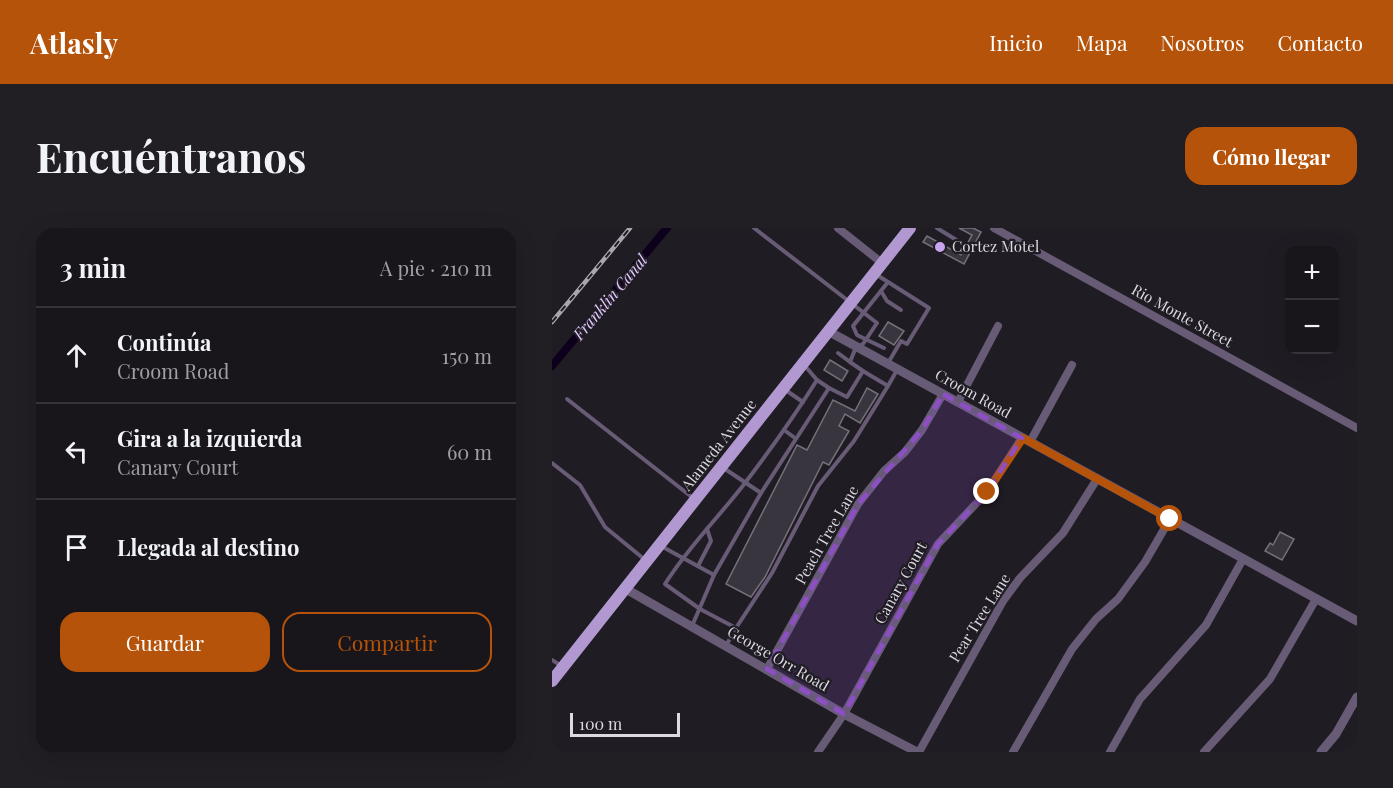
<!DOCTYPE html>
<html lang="es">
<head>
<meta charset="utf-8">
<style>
	body { margin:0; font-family:"Playfair Display",serif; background:#211e24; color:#f1f3f6 }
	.controls { position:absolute; right:18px; top:18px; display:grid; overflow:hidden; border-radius:12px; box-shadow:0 6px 24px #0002 }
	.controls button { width:54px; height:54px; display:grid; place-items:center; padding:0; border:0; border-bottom:2px solid #36343a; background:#18151b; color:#f1f3f6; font:30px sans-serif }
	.scale { position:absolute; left:18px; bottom:15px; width:110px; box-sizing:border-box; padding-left:6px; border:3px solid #dcdae0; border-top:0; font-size:16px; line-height:21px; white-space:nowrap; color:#dcdae0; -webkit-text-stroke:4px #201c24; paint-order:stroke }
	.stop { position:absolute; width:18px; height:18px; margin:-14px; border:4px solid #b45309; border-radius:50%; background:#fff }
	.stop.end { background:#b45309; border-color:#fff; box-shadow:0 2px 6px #0008 }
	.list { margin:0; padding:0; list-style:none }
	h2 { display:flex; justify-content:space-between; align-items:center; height:78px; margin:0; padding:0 24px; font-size:26px }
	h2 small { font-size:20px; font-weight:400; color:#9f9fa3 }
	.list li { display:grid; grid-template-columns:39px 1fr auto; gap:18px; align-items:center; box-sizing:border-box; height:96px; padding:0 24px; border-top:2px solid #36343a }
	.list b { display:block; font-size:22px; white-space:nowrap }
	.list p { margin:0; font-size:20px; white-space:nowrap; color:#9f9fa3 }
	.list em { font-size:20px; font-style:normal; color:#9f9fa3 }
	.actions { display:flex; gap:12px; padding:18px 24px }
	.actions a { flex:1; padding:14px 0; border:2px solid #b45309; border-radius:18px; text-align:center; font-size:21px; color:#b45309 }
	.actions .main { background:#b45309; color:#fff }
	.icon { flex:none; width:33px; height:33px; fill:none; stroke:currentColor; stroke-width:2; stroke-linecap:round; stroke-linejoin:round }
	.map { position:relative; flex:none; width:805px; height:524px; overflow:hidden; border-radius:18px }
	header { display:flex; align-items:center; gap:36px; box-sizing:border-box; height:84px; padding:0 30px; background:#b45309; color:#fff }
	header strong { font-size:28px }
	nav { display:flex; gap:33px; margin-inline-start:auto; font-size:21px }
	.intro { display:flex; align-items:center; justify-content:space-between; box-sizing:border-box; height:144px; padding:0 36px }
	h1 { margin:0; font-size:42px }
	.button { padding:15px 27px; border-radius:18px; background:#b45309; color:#fff; font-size:21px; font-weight:700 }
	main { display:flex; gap:36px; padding:0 36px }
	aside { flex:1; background:#18151b; border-radius:18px; box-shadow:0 6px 24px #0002 }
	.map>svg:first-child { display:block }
</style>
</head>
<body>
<header>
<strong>Atlasly</strong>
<nav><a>Inicio</a><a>Mapa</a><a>Nosotros</a><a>Contacto</a></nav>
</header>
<div class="intro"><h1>Encuéntranos</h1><a class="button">Cómo llegar</a></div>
<main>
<aside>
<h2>3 min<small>A pie · 210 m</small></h2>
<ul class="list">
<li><svg class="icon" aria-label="ahead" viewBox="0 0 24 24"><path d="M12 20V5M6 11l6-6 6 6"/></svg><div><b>Continúa</b><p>Croom Road</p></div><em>150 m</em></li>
<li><svg class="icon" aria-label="left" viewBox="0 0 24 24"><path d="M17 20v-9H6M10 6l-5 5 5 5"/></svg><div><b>Gira a la izquierda</b><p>Canary Court</p></div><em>60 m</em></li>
<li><svg class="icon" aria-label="arrive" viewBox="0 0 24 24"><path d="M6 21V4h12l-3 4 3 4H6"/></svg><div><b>Llegada al destino</b></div></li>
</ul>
<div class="actions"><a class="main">Guardar</a><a>Compartir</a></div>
</aside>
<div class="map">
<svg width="805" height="524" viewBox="0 0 805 524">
	<rect width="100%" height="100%" fill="#201c24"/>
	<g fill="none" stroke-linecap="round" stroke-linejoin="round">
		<path stroke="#0d001d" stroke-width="8" d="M0,138L115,0"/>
	</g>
	<g fill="#39353e" stroke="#75717b" stroke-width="1.5">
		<path d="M407,0H421L429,4L412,36L371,14L375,8L409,27L420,7Z"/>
		<path d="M336,94L352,103L342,117L327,108Z"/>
		<path d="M278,132L296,143L290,153L272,142Z"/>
		<path d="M315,160L326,166L308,195L293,186L287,198L297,203L277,237L271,234L213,349L199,369L174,356L245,217L255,222L281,172L303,183Z"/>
		<path d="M728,304L742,311L730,332L713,323L718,315L721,317Z"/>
	</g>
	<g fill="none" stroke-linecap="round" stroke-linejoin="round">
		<g stroke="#675b75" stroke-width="4">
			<path d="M202,0L325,95L311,116L304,119L298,134L311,143"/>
			<path d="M385,0L406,13"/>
			<path d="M325,47L377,80L355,116L349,113L336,135"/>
			<path d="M329,63L335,73L349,82"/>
			<path d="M332,120L305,107L301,98L336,54"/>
			<path d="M286,125L298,134"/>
			<path d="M253,138L265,152L277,160"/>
			<path d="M232,161L251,174"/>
			<path d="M15,171L141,270"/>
			<path d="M232,202L243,210"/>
			<path d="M0,235L28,257L53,299L92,331"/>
			<path d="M209,265L277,160L295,169L311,143L336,158L345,142"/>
			<path d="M109,318L162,347L209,265L170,239"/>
			<path d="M146,338L159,313L155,301"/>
			<path d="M140,398L162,347"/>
			<path d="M184,400L220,345L266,258L302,213L336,158"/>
			<path d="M175,416L184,400L148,381L113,356C136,319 167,289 193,255C219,221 243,187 265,152"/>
			<path d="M0,432L8,437"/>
		</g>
		<g stroke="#675b75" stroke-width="8">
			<path d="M286,0L330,35"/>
			<path d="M442,0L805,200"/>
			<path d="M406,174L446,98"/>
			<path d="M478,214L520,137"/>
			<path d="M215,441L306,276L332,243L353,224L370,202L391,166"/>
			<path d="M266,524L292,486L386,316L435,264L470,210"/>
			<path d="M367,524L451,373L468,350L511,305L545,251"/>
			<path d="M461,524L520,421L544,391L566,371L593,334L618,291"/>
			<path d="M558,524L588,471L654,397L691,331"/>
			<path d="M652,524L718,451L764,371"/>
		</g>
		<g stroke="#675b75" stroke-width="9">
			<path d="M276,103L805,393"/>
			<path d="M74,361L292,486L365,524"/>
			<path d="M769,524L784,506L805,469"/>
		</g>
		<path stroke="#b298d0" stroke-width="12" d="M0,453L358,0"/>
		<defs>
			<path id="rail" d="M0,94L78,0"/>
		</defs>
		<use href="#rail" stroke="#a9a6ad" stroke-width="4.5"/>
		<use href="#rail" stroke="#201c24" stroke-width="2" stroke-dasharray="7" stroke-linecap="butt"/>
	</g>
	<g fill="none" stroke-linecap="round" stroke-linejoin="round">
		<path stroke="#b45309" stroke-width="8" d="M435,264L471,210L618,291"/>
	</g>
	<path fill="#8e4fc6" fill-opacity="0.2" stroke="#8e4fc6" stroke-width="4.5" stroke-dasharray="12 8" stroke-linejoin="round" d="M391,166L470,210L435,264L386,316L292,486L215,441L306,276L370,202Z"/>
	<circle fill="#c8a6ef" stroke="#201c24" stroke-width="2" cx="388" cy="19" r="6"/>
	<g text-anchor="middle" stroke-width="4.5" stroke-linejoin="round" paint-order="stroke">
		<g font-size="15" fill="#dcdae0" stroke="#201c24" text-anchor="start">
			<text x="400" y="24">Cortez Motel</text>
		</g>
		<g font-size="15" fill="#dcdae0" stroke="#201c24">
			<text transform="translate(630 88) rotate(29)" y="5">Rio Monte Street</text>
			<text transform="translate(421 166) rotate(29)" y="5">Croom Road</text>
			<text transform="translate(167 217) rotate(-52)" y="5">Alameda Avenue</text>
			<text transform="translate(275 307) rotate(-60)" y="5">Peach Tree Lane</text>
			<text transform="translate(349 355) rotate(-61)" y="5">Canary Court</text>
			<text transform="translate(428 390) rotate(-58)" y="5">Pear Tree Lane</text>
			<text transform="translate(226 431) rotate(30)" y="5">George Orr Road</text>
		</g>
		<g font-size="16" font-style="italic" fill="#e1c8fe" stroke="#201c24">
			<text transform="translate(58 69) rotate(-50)" y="6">Franklin Canal</text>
		</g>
	</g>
</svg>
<div class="controls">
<button>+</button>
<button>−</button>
</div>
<div class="scale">100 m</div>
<div class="stop" style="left:618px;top:291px"></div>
<div class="stop end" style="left:435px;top:264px"></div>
</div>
</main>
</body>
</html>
